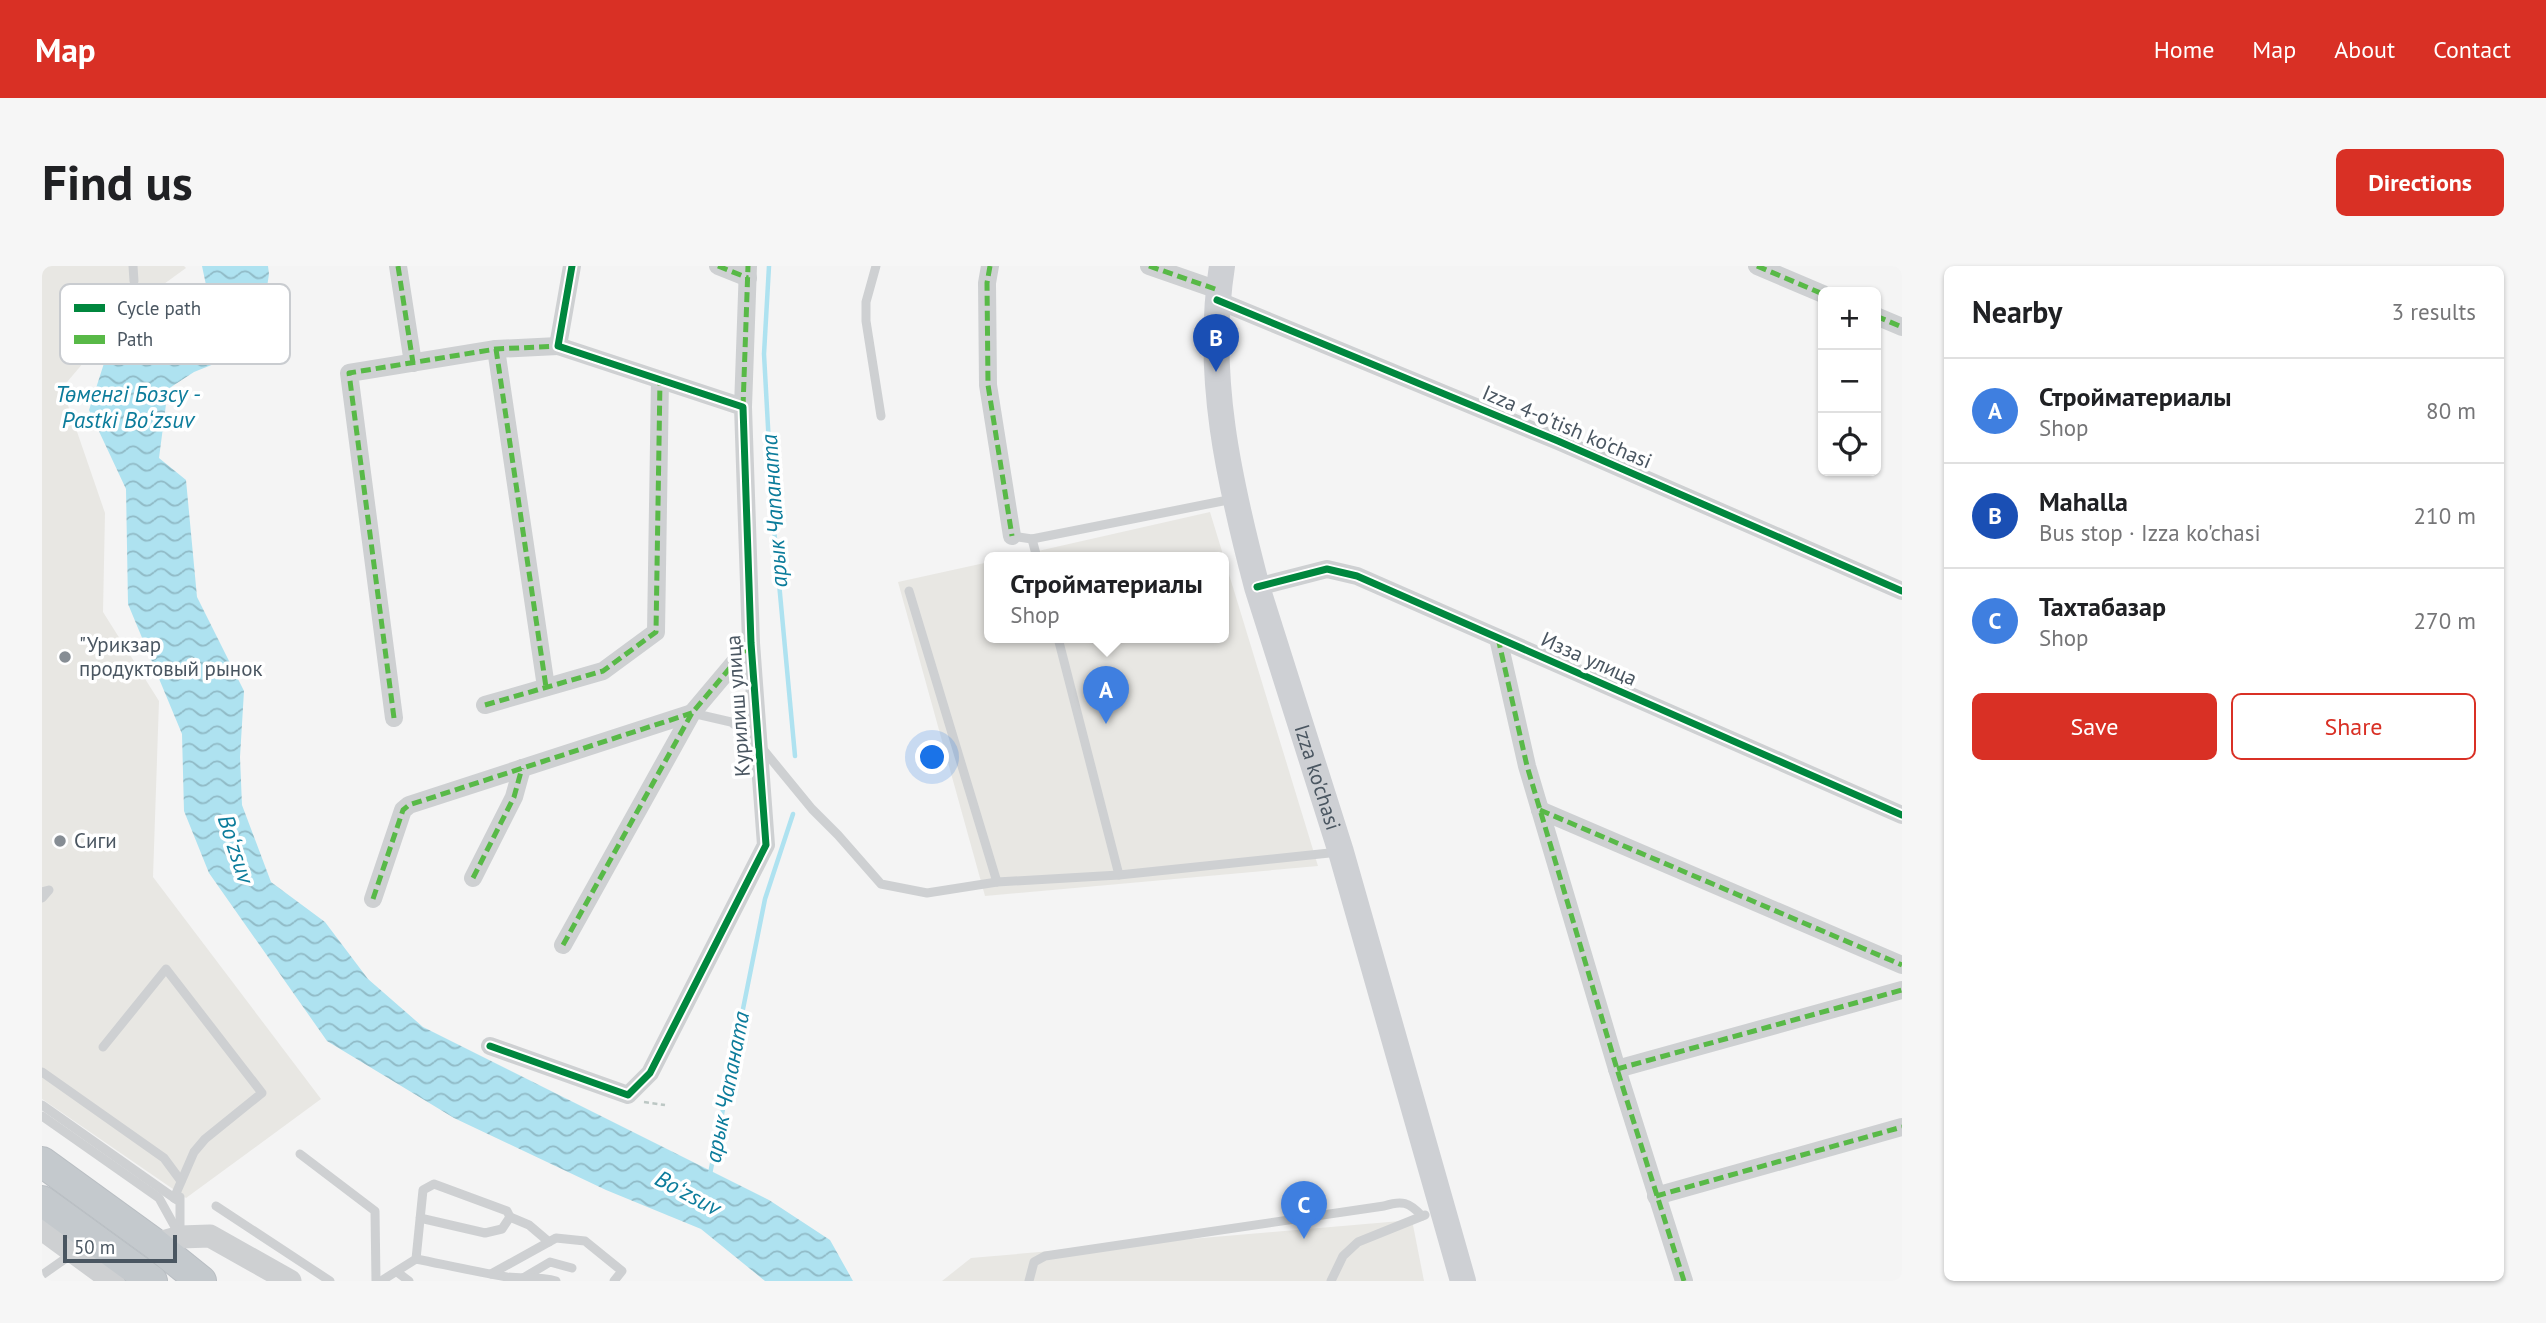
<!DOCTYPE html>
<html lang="en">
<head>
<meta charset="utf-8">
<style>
	body { margin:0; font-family:"PT Sans",sans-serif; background:#f6f6f6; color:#202124 }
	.controls { position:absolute; right:21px; top:21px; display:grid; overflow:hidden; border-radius:10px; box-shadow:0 2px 5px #0004 }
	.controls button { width:63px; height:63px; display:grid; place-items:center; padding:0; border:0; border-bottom:2px solid #e0e0e0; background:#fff; color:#202124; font:35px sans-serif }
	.scale { position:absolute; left:21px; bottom:18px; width:114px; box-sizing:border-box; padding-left:7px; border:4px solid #4a5661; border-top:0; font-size:19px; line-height:24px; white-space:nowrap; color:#4a5661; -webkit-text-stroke:5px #fff; paint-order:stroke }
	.you { position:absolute; left:891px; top:492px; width:24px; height:24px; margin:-18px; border:5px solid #fff; border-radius:50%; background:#1a73e8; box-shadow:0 0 0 10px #1a73e833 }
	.badge { display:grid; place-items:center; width:46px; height:46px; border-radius:50%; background:#d93025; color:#fff; font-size:23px; font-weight:700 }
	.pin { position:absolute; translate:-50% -58px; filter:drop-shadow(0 2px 4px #0008) }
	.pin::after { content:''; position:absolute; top:37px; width:24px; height:21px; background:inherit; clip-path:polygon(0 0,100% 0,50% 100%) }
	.popup { position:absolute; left:942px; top:286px; width:245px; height:91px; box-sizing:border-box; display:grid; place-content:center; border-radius:10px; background:#fff; filter:drop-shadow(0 2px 5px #0005); font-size:23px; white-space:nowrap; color:#757577 }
	.popup b { font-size:26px; color:#202124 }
	.popup::after { content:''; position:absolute; left:50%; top:100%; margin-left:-14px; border:14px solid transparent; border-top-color:#fff }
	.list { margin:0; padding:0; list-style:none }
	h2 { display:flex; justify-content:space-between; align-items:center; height:91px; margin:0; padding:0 28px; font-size:30px }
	h2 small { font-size:23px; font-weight:400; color:#757577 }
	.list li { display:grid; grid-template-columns:46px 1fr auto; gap:21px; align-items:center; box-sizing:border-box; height:105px; padding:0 28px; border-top:2px solid #e0e0e0 }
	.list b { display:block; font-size:26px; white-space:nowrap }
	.list p { margin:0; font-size:23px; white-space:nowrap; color:#757577 }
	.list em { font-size:23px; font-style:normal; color:#757577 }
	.actions { display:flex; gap:14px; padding:21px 28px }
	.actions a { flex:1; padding:16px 0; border:2px solid #d93025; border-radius:10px; text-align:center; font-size:24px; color:#d93025 }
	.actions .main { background:#d93025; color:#fff }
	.icon { flex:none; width:38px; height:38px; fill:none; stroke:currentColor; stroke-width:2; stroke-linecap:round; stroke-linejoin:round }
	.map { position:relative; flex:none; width:1860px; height:1015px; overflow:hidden; border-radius:10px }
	header { display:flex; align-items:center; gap:42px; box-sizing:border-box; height:98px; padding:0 35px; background:#d93025; color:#fff }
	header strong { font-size:33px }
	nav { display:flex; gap:38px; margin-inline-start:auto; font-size:24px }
	.intro { display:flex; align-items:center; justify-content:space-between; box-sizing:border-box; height:168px; padding:0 42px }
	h1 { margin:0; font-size:49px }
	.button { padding:18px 32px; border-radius:10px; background:#d93025; color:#fff; font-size:24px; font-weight:700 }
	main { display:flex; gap:42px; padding:0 42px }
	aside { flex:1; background:#fff; border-radius:10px; box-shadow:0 2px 5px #0004 }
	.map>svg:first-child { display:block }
</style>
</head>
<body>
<header>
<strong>Map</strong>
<nav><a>Home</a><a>Map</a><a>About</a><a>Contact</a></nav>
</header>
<div class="intro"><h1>Find us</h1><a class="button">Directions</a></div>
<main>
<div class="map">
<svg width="1860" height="1015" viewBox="0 0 1860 1015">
	<defs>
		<pattern id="water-waves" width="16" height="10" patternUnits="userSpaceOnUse" patternTransform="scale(1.75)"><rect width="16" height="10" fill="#aee2f0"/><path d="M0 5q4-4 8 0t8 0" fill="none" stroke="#90bac6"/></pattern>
	</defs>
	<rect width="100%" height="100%" fill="#f4f4f4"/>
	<g fill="#e8e7e3">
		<path d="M0,0H142L144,2L71,55L42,96L20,122L63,247L61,346L117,435L111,611L279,833L144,932L0,833Z"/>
		<path d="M1168,246L1276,600L943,630L856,316L947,296V372H1181V292H965Z"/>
		<path d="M1370,954L1382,1015H900L929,992Z"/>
	</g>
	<path fill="url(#water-waves)" d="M160,0H226L227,8L219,61L192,90L152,106L126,123L117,192L144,214L155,331L202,425L198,491L200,539L229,616L283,656L326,713L381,761L727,934L788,974L811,1015H723L659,963L564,924L412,852L285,775L167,607L142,545L140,468L86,338L84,223L47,144L64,91L108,69L164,19Z"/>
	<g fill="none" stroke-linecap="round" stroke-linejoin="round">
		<g stroke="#aee2f0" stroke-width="4.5">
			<path d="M727,0L722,88L731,252L753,490"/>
			<path d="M668,908L723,633L751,548"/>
		</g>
		<defs>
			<g id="trunk">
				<path d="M0,896L113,978L159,1015"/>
				<path d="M0,935L110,1015"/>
			</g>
		</defs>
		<use href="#trunk" stroke="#b9bec3" stroke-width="32"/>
		<path stroke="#bcc7c4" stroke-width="2.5" stroke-dasharray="5 3.5" stroke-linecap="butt" d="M602,836L623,839"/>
		<g stroke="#ced0d2" stroke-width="9">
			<path d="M91,0L92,15"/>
			<path d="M834,0L824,36V55L839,150"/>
			<path d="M970,270L990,273L1191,233"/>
			<path d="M990,273L995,292"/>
			<path d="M867,325L955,616"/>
			<path d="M1016,372L1077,609"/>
			<path d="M650,447L689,456L715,476L770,543L796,569L839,618L885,627L955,616L1077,609L1297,586"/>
			<path d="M0,626L7,624L0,632"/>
			<path d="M61,781L124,703L220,827L163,873L152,886L132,932"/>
			<path d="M0,806L122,892L139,915"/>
			<path d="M0,839L135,934"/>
			<path d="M0,850L117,932L138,970"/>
			<path d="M258,888L333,945L334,1015"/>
			<path d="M174,940L288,1015"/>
			<path d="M468,951L487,959L507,976"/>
			<path d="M138,966V931"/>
			<path d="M374,993L381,924L392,918L465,945L468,951L460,963L443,967L378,952"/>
			<path d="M355,1006L367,1015"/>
			<path d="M449,1008L514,972L543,975L580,1005L572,1015"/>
			<path d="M0,1009L30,988"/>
			<path d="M481,1012L508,996L530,1002"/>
			<path d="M339,1015L374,993C404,999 435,1006 465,1011C482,1013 498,1010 514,1015"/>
			<path d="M987,1015L992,996L1003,990L1342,940C1360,934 1367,936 1380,950"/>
			<path d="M1289,1015L1301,990L1316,976L1383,949"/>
		</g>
		<g stroke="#ced0d2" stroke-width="18">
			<path d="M356,0L371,97"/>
			<path d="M676,0L706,12"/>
			<path d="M948,0L945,17L946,119L970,270"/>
			<path d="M1107,0L1176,24"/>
			<path d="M1715,0L1781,28"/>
			<path d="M1175,34L1516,175L1860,325"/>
			<path d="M1834,50L1860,61"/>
			<path d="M454,83L504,421"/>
			<path d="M701,141L706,0"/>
			<path d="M1215,321L1285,303L1315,310L1860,549"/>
			<path d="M1456,372L1485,500L1575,803L1642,1015"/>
			<path d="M443,439L561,405L614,366L618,114"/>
			<path d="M352,452L307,107L454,83L516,80"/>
			<path d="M1498,544L1860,699"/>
			<path d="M431,612L472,531L480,502"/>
			<path d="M331,633L361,544L367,539L650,447"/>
			<path d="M521,679L650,447L709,377"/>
			<path d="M448,780L586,829L608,807L724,579L709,377L701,141L516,80L530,0"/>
			<path d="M1575,803L1860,724"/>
			<path d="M1614,930L1860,861"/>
		</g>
		<g stroke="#ced0d2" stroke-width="23">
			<path d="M0,963L71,1015"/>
			<path d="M113,978L138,971L168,970L248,1015"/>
		</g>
		<path stroke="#ced0d4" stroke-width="26" id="s1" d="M1180,0C1163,109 1187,215 1215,321L1299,586L1421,1015"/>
		<use href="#trunk" stroke="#c4c9cd" stroke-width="30"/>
		<g stroke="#58b947" stroke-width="5" stroke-dasharray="10 5" stroke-linecap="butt">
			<path d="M356,0L371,97"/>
			<path d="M676,0L706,12"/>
			<path d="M948,0L945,17L946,119L970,270"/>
			<path d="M1107,0L1176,24"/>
			<path d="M1715,0L1781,28"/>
			<path d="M1834,50L1860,61"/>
			<path d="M454,83L504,421"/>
			<path d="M701,141L706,0"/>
			<path d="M1456,372L1485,500L1575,803L1642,1015"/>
			<path d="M443,439L561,405L614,366L618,114"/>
			<path d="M352,452L307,107L454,83L516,80"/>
			<path d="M1498,544L1860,699"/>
			<path d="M431,612L472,531L480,502"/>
			<path d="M331,633L361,544L367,539L650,447"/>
			<path d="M521,679L650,447L709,377"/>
			<path d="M1575,803L1860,724"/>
			<path d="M1614,930L1860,861"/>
		</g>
		<defs>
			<g id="cycleway">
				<path d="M1175,34L1516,175L1860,325"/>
				<path d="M1215,321L1285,303L1315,310L1860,549"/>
				<path d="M448,780L586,829L608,807L724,579L709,377L701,141L516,80L530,0"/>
			</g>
		</defs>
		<use href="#cycleway" stroke="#fff" stroke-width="11"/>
		<use href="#cycleway" stroke="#00873e" stroke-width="7"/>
	</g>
	<g fill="#868d94" stroke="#fff" stroke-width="2.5">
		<circle cx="23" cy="391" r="7"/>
		<circle cx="18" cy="575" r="7"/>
	</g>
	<g text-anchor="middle" stroke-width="7" stroke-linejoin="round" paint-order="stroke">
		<g font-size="21" fill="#4a5661" stroke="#fff">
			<text transform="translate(1525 161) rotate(23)" y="7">Izza 4-o'tish ko'chasi</text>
			<text transform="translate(1547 393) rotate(24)" y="7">Изза улица</text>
			<text transform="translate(696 440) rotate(-94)" y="7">Курилиш улица</text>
			<text dy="7" stroke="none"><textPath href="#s1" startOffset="525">Izza ko'chasi</textPath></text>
		</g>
		<g font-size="21" fill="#4a5661" stroke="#fff" text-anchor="start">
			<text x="37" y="386">"Урикзар<tspan x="37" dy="24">продуктовый рынок</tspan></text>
			<text x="32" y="582">Сиги</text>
		</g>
		<g font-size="23" font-style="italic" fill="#0c7c9b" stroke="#fff">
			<text x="86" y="136">Төменгі Бозсу -<tspan x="86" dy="26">Pastki Boʻzsuv</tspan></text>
			<text transform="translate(732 245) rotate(-94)" y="8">арык Чапаната</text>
			<text transform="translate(194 583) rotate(72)" y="8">Boʻzsuv</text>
			<text transform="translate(685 821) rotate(-79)" y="8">арык Чапаната</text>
			<text transform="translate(646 927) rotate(28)" y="8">Boʻzsuv</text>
		</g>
	</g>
	<rect x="18" y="18" width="230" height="80" rx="10" fill="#fff" stroke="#c9ccd0" stroke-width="2"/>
	<rect x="32" y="38" width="31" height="8" fill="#00873e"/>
	<rect x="32" y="69" width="31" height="9" fill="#58b947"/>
	<g font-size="19" fill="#4a5661">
		<text x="75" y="49">Cycle path</text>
		<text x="75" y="80">Path</text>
	</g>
</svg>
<div class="controls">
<button>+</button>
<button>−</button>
<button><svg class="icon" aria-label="locate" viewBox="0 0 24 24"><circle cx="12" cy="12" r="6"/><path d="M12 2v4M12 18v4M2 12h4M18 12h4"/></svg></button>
</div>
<div class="scale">50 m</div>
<div class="you"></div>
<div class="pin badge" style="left:1064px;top:458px;background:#3f7fe0">A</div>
<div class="popup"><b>Стройматериалы</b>Shop</div>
<div class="pin badge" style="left:1174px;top:106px;background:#1a4fb4">B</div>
<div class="pin badge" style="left:1262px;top:973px;background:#3f7fe0">C</div>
</div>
<aside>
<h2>Nearby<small>3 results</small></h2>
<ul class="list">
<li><span class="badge" style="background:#3f7fe0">A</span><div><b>Стройматериалы</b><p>Shop</p></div><em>80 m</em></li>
<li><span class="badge" style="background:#1a4fb4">B</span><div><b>Mahalla</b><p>Bus stop · Izza ko'chasi</p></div><em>210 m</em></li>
<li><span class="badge" style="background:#3f7fe0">C</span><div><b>Тахтабазар</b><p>Shop</p></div><em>270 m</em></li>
</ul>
<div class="actions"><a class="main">Save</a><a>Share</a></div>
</aside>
</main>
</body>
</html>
